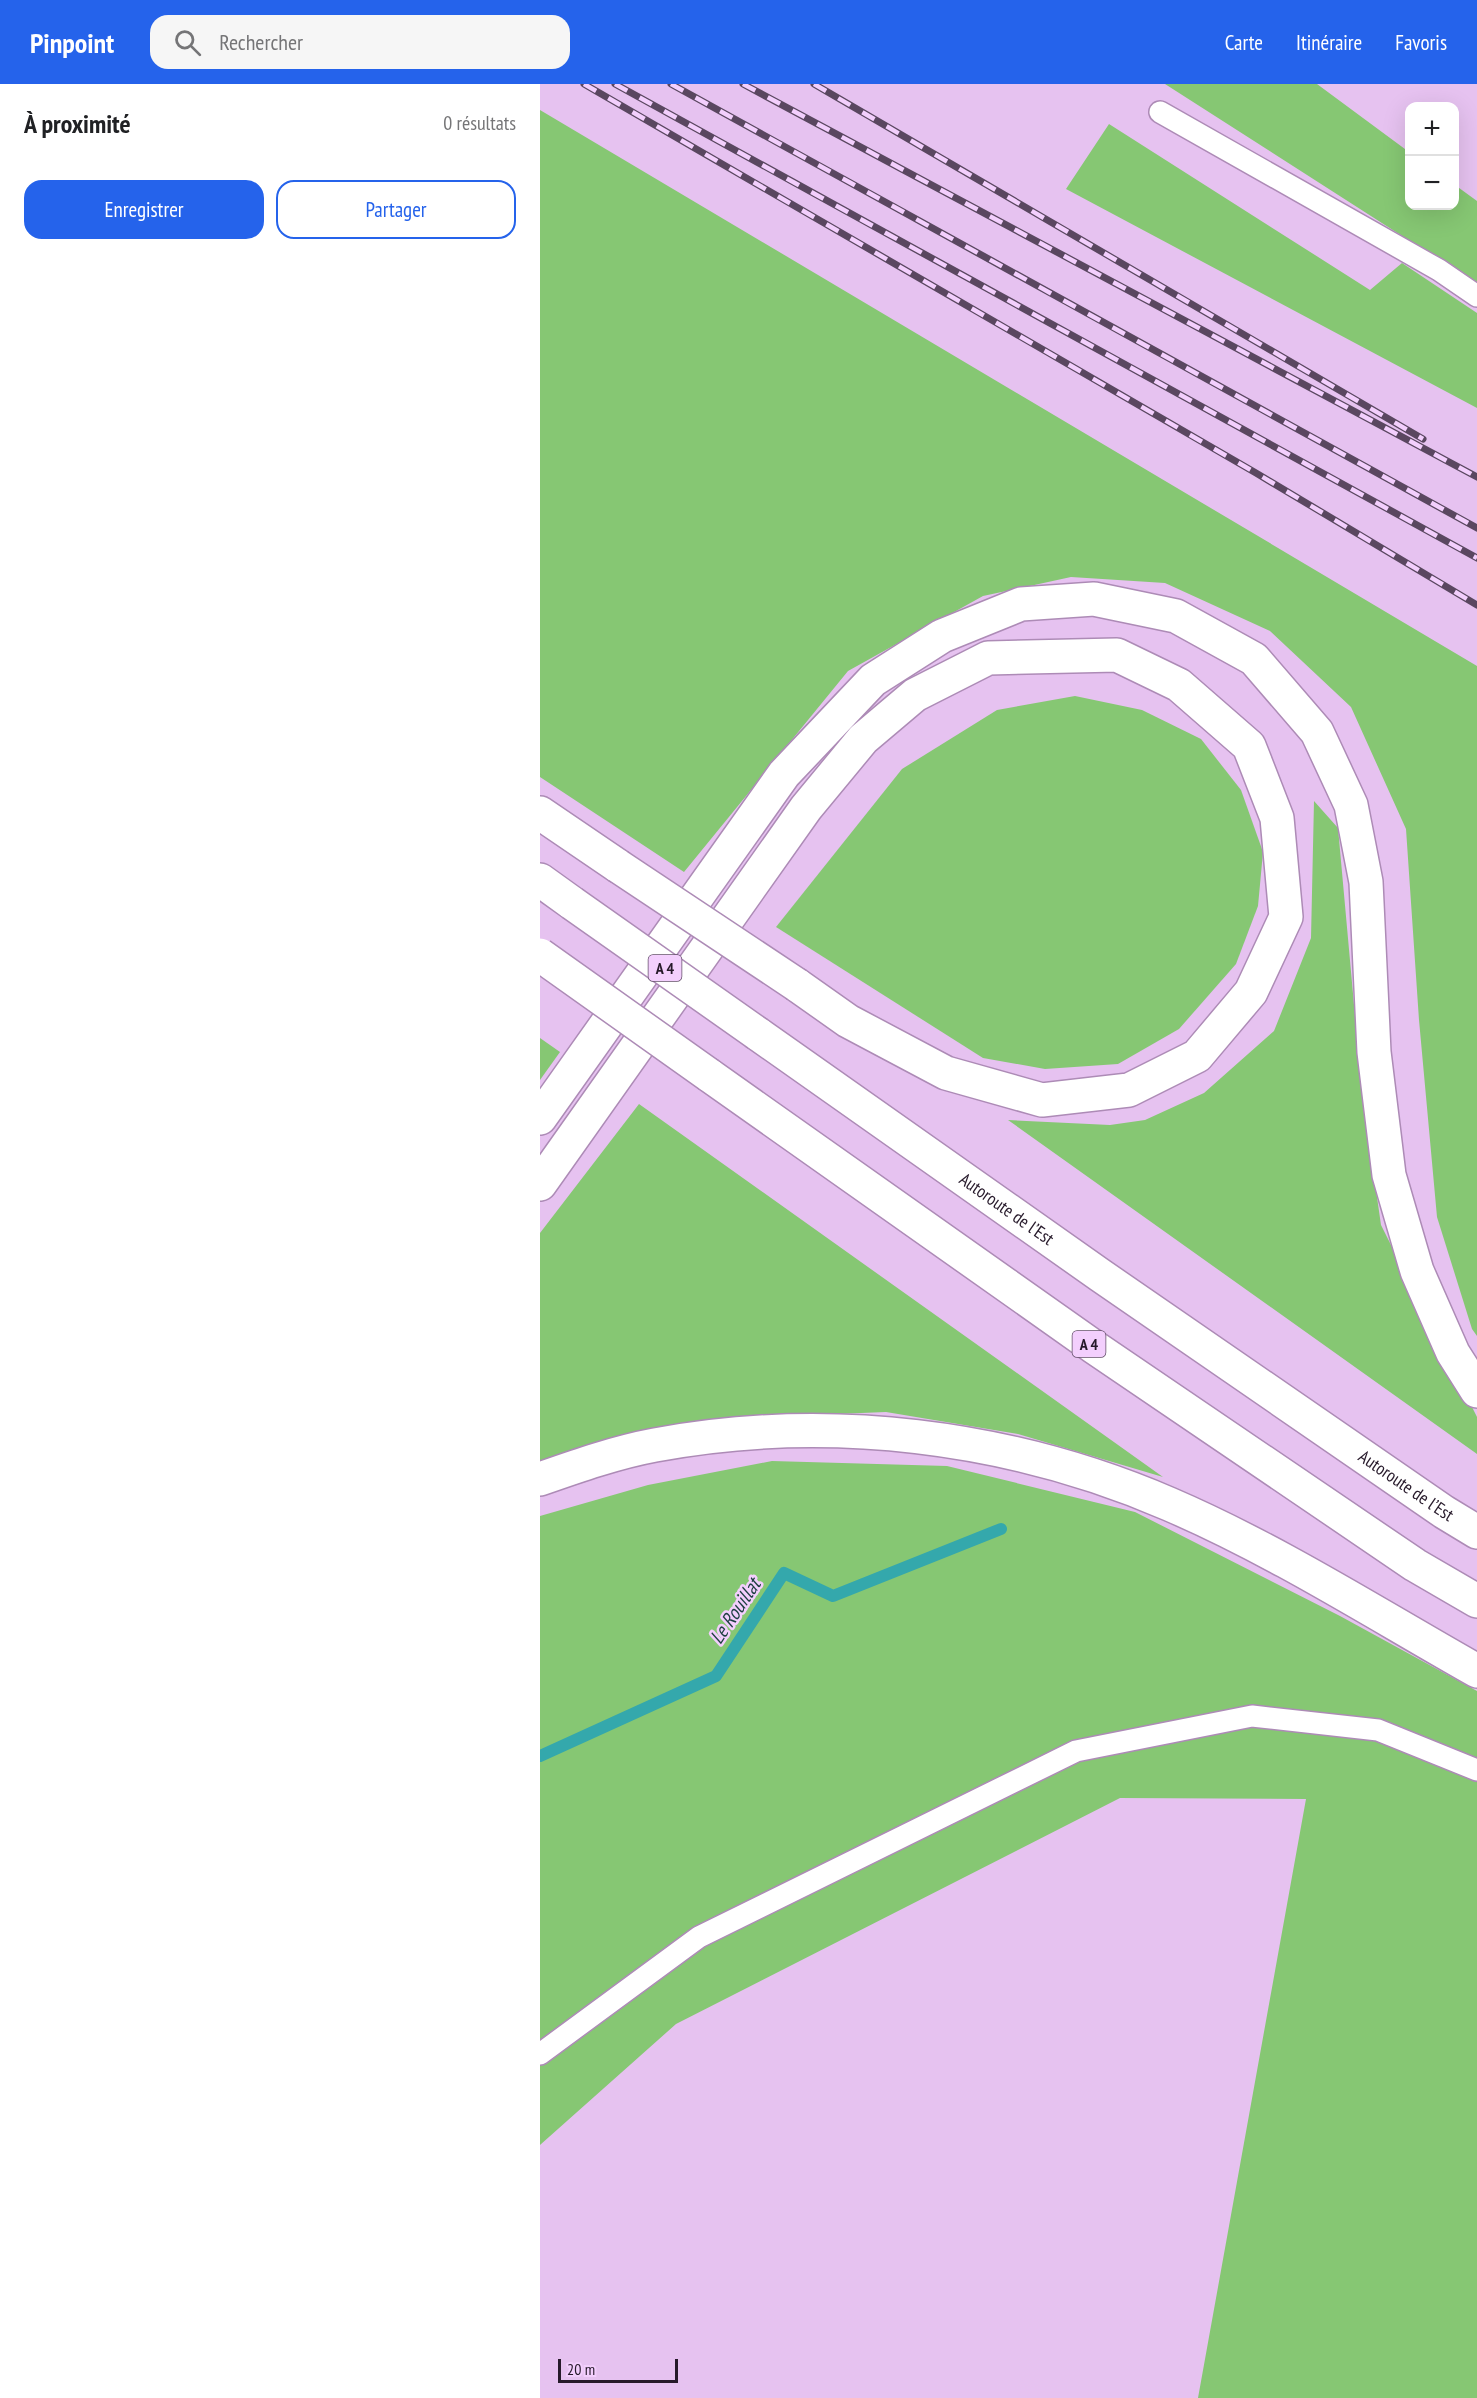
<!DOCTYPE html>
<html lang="fr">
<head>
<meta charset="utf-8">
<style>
	body { margin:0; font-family:"PT Sans Narrow",sans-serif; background:#f6f6f6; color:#202124 }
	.controls { position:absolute; right:18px; top:18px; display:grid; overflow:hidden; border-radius:12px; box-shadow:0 6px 24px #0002 }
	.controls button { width:54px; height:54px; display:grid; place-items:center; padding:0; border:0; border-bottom:2px solid #e0e0e0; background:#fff; color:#202124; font:30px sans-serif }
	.scale { position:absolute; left:18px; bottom:15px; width:120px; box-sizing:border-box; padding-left:6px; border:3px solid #271a2b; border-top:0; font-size:16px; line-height:21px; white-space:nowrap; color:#271a2b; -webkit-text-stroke:4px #f3cffd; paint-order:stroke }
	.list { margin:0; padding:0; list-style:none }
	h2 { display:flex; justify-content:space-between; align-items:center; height:78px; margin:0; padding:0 24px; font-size:26px }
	h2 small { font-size:20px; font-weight:400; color:#757577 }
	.actions { display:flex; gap:12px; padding:18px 24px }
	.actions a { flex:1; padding:14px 0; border:2px solid #2563eb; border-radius:18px; text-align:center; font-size:21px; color:#2563eb }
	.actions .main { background:#2563eb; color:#fff }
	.icon { flex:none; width:33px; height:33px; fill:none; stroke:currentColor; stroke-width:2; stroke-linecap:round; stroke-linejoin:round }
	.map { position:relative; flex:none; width:937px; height:2314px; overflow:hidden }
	header { display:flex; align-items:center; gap:36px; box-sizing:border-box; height:84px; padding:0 30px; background:#2563eb; color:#fff }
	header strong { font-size:28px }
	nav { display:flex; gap:33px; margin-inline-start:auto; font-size:21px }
	.search { width:420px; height:54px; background:#f6f6f6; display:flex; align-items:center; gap:15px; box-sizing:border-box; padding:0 21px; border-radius:18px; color:#757577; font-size:22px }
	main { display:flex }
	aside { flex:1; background:#fff }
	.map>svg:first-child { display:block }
</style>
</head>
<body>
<header>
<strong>Pinpoint</strong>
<div class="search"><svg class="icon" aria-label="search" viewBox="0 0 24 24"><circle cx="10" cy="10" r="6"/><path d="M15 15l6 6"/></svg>Rechercher</div>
<nav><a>Carte</a><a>Itinéraire</a><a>Favoris</a></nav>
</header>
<main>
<aside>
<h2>À proximité<small>0 résultats</small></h2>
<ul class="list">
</ul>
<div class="actions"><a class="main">Enregistrer</a><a>Partager</a></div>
</aside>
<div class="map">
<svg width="937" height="2314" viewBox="0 0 937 2314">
	<rect width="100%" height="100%" fill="#e6c2f0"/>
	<g fill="#86c773">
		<path d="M625,0H777L869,68L870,122H914L915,101L937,117V200Z"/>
		<path d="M0,26L937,582V1252L932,1245L897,1133L879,936L866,745L811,623L730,547L625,499L531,493L443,512L308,587L144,788L0,693Z"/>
		<path d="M569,40L830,206L862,179L937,229V324L526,105Z"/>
		<path d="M535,612L602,626L661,655L701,706L723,768L718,822L696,880L639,945L578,980L505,985L443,974L236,843L362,685L457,626Z"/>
		<path d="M774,717L798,744L822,1009L841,1141L937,1333V1370L468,1036L570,1041L605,1036L664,1009L734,947L771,854Z"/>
		<path d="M0,954L20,968L0,996Z"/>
		<path d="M99,1020L623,1393L478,1350L346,1328L196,1334L99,1350L0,1391V1149Z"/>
		<path d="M232,1377L407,1382L595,1428L800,1532L937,1607V2314H658L766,1715L580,1714L136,1940L0,2061V1432L108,1401Z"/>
	</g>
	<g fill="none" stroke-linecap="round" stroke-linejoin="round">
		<path stroke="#34a8ac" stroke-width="12" d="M0,1672L176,1592L244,1489L293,1512L461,1445"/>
		<defs>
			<g id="service">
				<path d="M620,28L899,186L937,212"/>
				<path d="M0,1970L159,1853L536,1667L712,1632L838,1646L937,1686"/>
			</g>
			<g id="motorway">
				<path d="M0,729L78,782"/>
				<path d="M0,796L32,819"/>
				<path id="s1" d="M218,950L560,1191L904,1428L937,1448"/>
				<path d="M169,991L554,1263L875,1481L937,1517"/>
				<path d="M0,1034L244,690L333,596L402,552L481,520L554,515L636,532L714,575L777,648L811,721L826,798L834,968L849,1091L877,1187L913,1269L937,1307"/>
				<path d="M0,1100L266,724L323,655L375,611L448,574L577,571L639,601L709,662L737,734L746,833L711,908L657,972L589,1006L502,1016L406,989L308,937L257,901"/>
				<path d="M0,1395C37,1382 77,1368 115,1361C287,1329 469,1351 629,1420C736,1466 836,1530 937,1587"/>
			</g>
		</defs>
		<use href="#service" stroke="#ad8bb6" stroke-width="24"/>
		<use href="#motorway" stroke="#ad8bb6" stroke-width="36"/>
		<use href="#service" stroke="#fff" stroke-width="21"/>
		<use href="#motorway" stroke="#fff" stroke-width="33"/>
		<defs>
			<g id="rail">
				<path d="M44,0L716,389L937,521"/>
				<path d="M75,0L937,474"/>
				<path d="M131,0L937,444"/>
				<path d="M203,0L937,393"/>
				<path d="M274,0L883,355"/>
			</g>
		</defs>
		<use href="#rail" stroke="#5a4760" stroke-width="7"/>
		<use href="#rail" stroke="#f3cffd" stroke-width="4.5" stroke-dasharray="14" stroke-linecap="butt"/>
		<defs>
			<g id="motorway-bridge">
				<path d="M78,782L257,901"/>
				<path d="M32,819L218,950"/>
				<path d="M0,871L169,991"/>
			</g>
		</defs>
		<use href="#motorway-bridge" stroke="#ad8bb6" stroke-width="36" stroke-linecap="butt"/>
		<use href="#motorway-bridge" stroke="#fff" stroke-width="33"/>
	</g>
	<g text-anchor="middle" stroke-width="5" stroke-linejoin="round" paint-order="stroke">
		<g fill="#f3cffd" stroke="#64506a" stroke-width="1.5">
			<rect x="108.5" y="871" width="33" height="26" rx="4.5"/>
			<rect x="532.5" y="1247" width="33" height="26" rx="4.5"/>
		</g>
		<g font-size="16" font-weight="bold" fill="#271a2b">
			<text x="125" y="890">A 4</text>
			<text x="549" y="1266">A 4</text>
		</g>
		<g font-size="18" fill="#271a2b" stroke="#f3cffd">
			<text dy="6" stroke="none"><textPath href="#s1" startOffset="304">Autoroute de l’Est</textPath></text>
			<text dy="6" stroke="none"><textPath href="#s1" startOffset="790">Autoroute de l’Est</textPath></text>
		</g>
		<g font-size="20" font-style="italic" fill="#1d3f40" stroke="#f3cffd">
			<text transform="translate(195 1527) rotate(-56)" y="7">Le Rouillat</text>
		</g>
	</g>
</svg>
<div class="controls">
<button>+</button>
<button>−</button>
</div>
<div class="scale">20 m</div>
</div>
</main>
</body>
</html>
